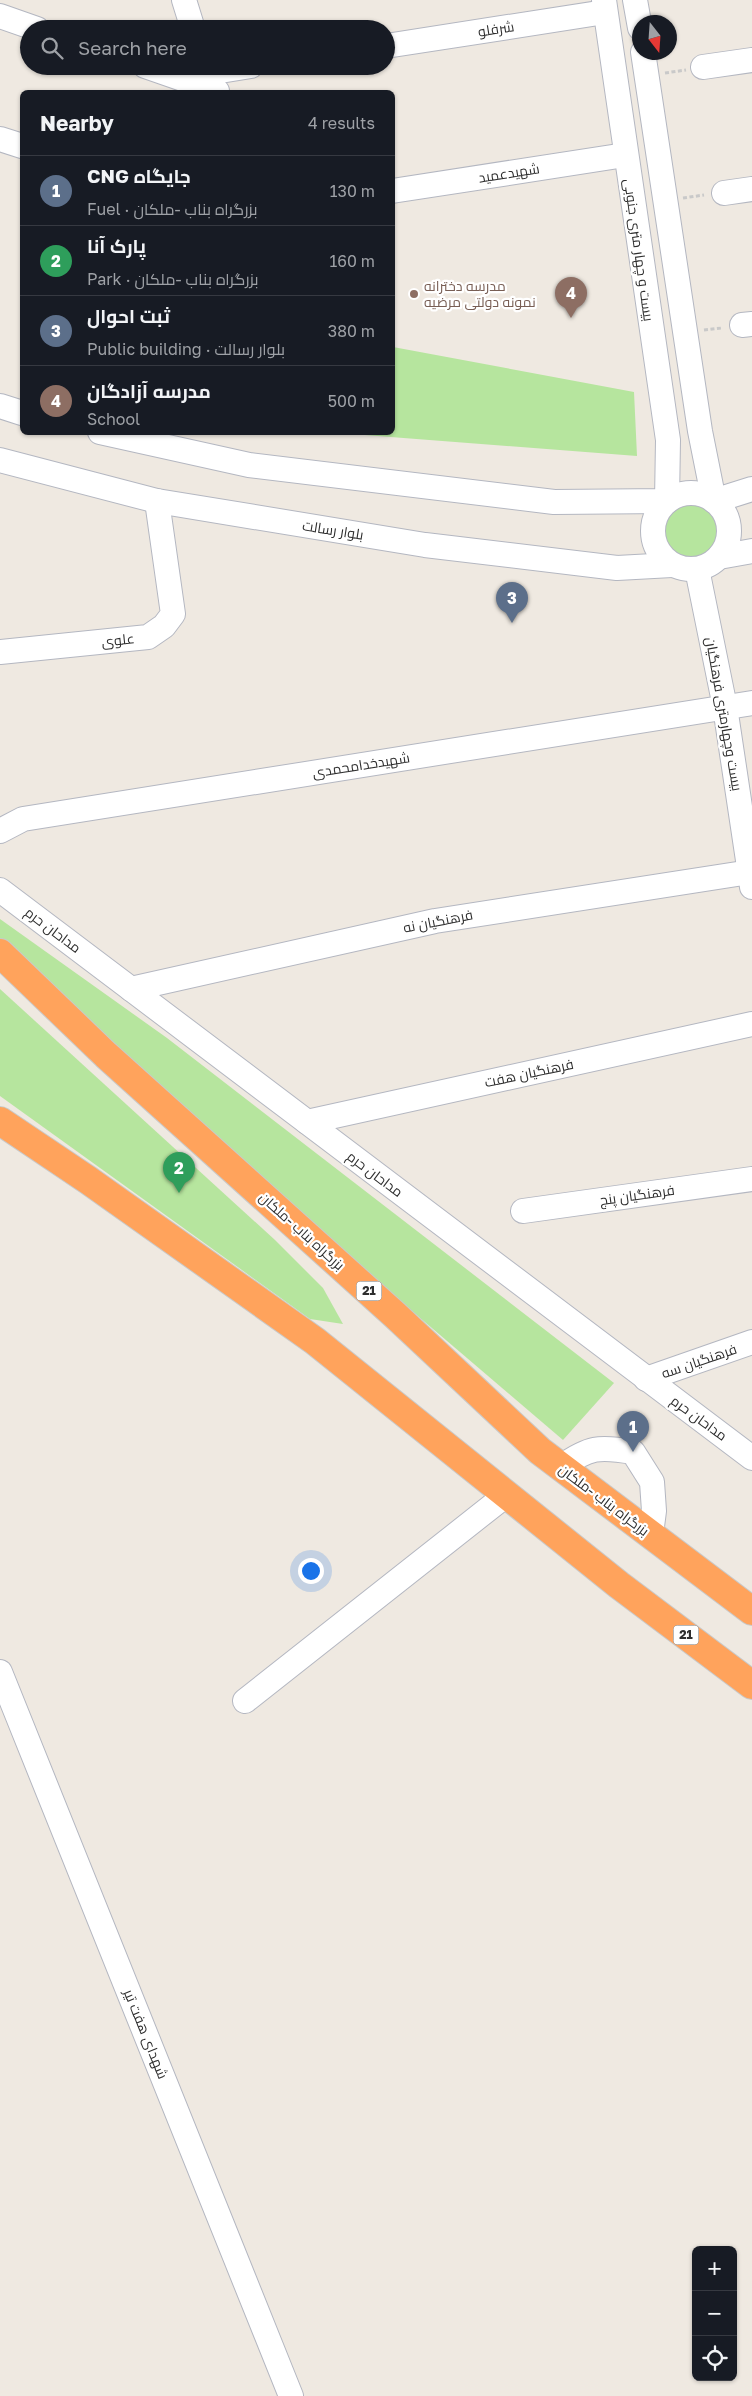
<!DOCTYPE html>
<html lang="en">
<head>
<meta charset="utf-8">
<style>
	body { margin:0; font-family:"Golos Text",Cairo,sans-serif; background:#242831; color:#f1f3f6 }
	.controls { position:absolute; right:15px; bottom:15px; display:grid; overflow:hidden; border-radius:8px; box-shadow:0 1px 4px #0004 }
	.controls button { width:45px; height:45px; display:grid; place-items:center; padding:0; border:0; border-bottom:1px solid #363941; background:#171b24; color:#f1f3f6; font:25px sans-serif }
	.compass { position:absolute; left:632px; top:15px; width:45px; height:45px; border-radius:50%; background:#171b24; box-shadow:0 1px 4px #0004; rotate:163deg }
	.you { position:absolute; left:310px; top:1570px; width:18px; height:18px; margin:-12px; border:4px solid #fff; border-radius:50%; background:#1a73e8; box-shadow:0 0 0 8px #1a73e833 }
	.badge { display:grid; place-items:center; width:32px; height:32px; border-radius:50%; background:#7c3aed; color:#fff; font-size:16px; font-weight:700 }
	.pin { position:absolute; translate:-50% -41px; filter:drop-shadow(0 1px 2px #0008) }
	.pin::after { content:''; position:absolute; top:26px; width:18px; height:15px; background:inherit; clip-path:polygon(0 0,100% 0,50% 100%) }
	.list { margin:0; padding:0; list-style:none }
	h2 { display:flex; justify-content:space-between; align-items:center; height:65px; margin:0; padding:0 20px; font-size:21px }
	h2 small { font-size:16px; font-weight:400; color:#9ea1a6 }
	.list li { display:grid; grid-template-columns:32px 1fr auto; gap:15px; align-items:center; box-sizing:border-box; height:70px; padding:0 20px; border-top:1px solid #363941 }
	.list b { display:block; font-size:19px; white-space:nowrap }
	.list p { margin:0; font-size:16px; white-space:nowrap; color:#9ea1a6 }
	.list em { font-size:16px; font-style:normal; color:#9ea1a6 }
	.icon { flex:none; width:28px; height:28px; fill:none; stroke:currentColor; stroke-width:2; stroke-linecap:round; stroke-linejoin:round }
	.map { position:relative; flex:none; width:752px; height:2396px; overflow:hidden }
	.search { position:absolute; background:#171b24; box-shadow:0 1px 4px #0004; left:20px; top:20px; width:375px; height:55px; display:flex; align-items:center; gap:12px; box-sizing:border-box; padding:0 18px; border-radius:28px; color:#9ea1a6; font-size:19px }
	.panel { position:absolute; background:#171b24; box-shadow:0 1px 4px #0004; left:20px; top:90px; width:375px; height:345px; border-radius:8px }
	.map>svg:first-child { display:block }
</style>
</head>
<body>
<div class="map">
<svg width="752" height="2396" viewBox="0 0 752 2396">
	<rect width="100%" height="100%" fill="#efe9e1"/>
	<g fill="#b6e59e">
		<path d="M393,347L634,392L637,456L339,433L392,432Z"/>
		<circle cx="690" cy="532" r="28"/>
		<path d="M0,919L167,1038L614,1383L563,1440L282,1200L0,941Z"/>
		<path d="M0,989L275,1240L323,1288L343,1324L310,1319L0,1096Z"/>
	</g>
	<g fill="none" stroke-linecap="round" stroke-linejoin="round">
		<defs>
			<g id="minor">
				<path d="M184,0L193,29"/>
				<path d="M635,0L640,28"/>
				<path d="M0,16L37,29"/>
				<path d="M386,46L605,12"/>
				<path d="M643,52L700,431L714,501L752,489"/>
				<path d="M145,66L217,91"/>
				<path d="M703,67L752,60"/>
				<path d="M208,73L251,66"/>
				<path d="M0,139L22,146"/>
				<path d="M392,191L625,155"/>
				<path d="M724,193L752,189"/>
				<path d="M742,325L752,324"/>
				<path d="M0,406L22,413"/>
				<path d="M100,432L249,465L554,502L667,501L668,440L604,0"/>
				<path d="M0,460L157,501L425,545L617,568L672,565"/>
				<circle cx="691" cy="531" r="38"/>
				<path d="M719,557L752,551"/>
				<path d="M697,569L725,707L752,887"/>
				<path d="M0,652L148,637L164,626L173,614L157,501"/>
				<path d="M0,831L23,819L752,703"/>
				<path d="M0,890L752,1458"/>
				<path d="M131,989L435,921L750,872"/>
				<path d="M307,1122L752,1024"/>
				<path d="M523,1211L752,1179"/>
				<path d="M646,1379L752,1342"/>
				<path d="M561,1467C589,1447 599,1446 633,1452L652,1482L654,1511L651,1534"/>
				<path d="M0,1672L291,2396"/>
				<path d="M245,1701L506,1495"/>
			</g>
			<g id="highway">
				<path d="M0,953L106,1055L395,1315L540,1451L752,1611"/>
				<path d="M0,1121L88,1180L315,1341L619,1585L752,1685"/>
			</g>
		</defs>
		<use href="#minor" stroke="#b4b7c1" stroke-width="26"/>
		<use href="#highway" stroke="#c9c9c9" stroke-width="30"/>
		<g stroke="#c9c9c9" stroke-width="3" stroke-dasharray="4 2.5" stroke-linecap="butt">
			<path d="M665,73L686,70"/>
			<path d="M683,198L704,195"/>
			<path d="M704,330L722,328"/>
		</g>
		<use href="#minor" stroke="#fff" stroke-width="24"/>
		<use href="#highway" stroke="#ffa35c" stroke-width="28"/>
	</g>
	<circle fill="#8d6e63" stroke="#fff" stroke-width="2" cx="414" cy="294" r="5"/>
	<g text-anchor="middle" stroke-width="4.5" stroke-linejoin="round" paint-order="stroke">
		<g fill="#fff" stroke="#6d6d6d" stroke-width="1">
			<rect x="356.5" y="1281.5" width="25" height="19" rx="4"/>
			<rect x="673.5" y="1625.5" width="25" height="19" rx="4"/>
		</g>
		<g font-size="12" font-weight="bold" fill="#2e2e2e">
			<text x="369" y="1295">21</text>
			<text x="686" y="1639">21</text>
		</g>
		<g font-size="14" fill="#2e2e2e" stroke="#fff">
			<text transform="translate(496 29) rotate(-9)" y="5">شرفلو</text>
			<text transform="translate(509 173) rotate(-9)" y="5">شهیدعمید</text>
			<text transform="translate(639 250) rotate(82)" y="5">بیست و چهار متری جنوبی</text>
			<text transform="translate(333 530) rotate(9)" y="5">بلوار رسالت</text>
			<text transform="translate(118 640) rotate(-6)" y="5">علوی</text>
			<text transform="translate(724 714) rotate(80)" y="5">بیست وچهارمتری فرهنگیان</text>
			<text transform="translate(361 765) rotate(-9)" y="5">شهیدخدامحمدی</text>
			<text transform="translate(438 921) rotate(-11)" y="5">فرهنگیان نه</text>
			<text transform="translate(53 930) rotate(37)" y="5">مداحان حرم</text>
			<text transform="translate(529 1073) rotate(-12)" y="5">فرهنگیان هفت</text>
			<text transform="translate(375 1174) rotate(37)" y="5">مداحان حرم</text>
			<text transform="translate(637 1195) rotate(-8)" y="5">فرهنگیان پنج</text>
			<text transform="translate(302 1231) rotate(42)" y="5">بزرگراه بناب -ملکان</text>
			<text transform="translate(699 1361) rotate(-19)" y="5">فرهنگیان سه</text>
			<text transform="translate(699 1418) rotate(36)" y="5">مداحان حرم</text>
			<text transform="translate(604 1500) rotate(37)" y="5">بزرگراه بناب -ملکان</text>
			<text transform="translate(146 2034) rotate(68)" y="5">شهدای هفت تیر</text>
		</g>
		<g font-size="14" fill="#785e54" stroke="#fff" text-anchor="start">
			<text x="424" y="291">مدرسه دخترانه<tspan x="424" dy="16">نمونه دولتی مرضیه</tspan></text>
		</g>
	</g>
</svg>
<div class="controls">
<button>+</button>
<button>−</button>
<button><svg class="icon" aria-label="locate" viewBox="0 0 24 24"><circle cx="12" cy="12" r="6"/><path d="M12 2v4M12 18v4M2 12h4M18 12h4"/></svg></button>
</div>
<svg class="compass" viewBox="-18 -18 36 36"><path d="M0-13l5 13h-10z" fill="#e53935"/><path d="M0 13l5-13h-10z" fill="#9ea1a6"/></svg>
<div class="you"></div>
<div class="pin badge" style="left:633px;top:1452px;background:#5c6f8a">1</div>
<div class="pin badge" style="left:179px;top:1193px;background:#2e9e5b">2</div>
<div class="pin badge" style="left:512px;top:623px;background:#5c6f8a">3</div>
<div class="pin badge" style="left:571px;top:318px;background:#8d6e63">4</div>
<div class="search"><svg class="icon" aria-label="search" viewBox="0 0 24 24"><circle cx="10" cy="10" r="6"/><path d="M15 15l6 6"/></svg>Search here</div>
<section class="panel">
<h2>Nearby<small>4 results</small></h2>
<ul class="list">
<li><span class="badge" style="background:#5c6f8a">1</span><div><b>CNG جایگاه</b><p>Fuel · بزرگراه بناب -ملکان</p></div><em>130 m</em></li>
<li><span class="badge" style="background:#2e9e5b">2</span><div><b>پارک آنا</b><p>Park · بزرگراه بناب -ملکان</p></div><em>160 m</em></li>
<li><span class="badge" style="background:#5c6f8a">3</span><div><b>ثبت احوال</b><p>Public building · بلوار رسالت</p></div><em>380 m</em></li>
<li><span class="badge" style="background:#8d6e63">4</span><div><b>مدرسه آزادگان</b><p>School</p></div><em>500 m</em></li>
</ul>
</section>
</div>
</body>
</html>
